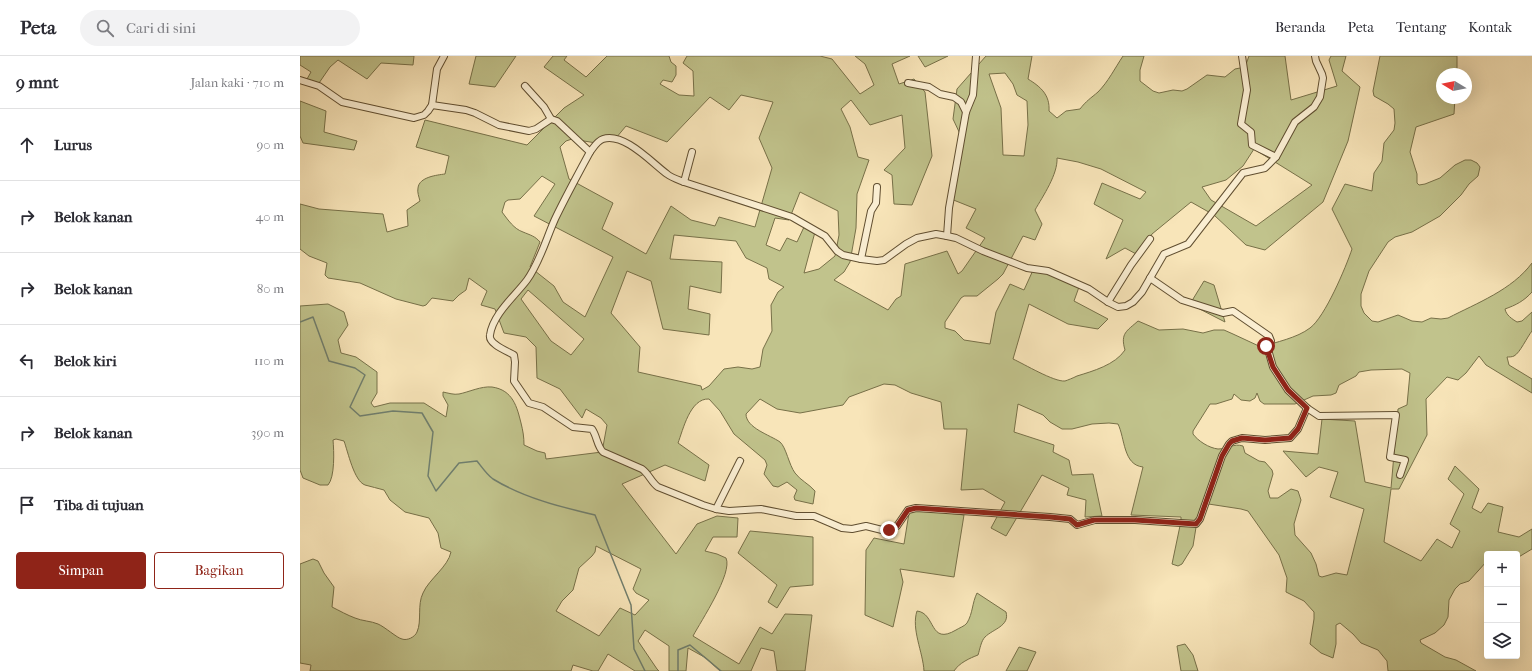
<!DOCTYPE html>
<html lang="id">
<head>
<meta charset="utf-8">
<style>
	body { margin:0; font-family:"IM FELL French Canon",serif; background:#f2f2f3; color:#2b2b33 }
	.controls { position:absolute; right:12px; bottom:12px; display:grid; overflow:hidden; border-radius:4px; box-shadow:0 4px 16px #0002 }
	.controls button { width:36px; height:36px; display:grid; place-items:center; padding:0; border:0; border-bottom:1px solid #e1e1e2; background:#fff; color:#2b2b33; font:20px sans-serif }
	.compass { position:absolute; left:1136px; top:12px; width:36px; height:36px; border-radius:50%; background:#fff; box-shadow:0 4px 16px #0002; rotate:280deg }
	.stop { position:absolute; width:12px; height:12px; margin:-9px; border:3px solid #8f2418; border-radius:50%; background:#fff }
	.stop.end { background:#8f2418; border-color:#fff; box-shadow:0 1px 4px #0008 }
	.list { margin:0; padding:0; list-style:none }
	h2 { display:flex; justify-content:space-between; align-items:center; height:52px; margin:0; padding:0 16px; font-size:17px }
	h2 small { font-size:13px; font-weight:400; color:#7c7c81 }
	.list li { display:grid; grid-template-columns:26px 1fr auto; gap:12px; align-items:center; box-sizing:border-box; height:72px; padding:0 16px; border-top:1px solid #e1e1e2 }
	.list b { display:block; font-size:15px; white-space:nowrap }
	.list em { font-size:13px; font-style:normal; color:#7c7c81 }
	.actions { display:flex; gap:8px; padding:12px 16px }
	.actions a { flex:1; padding:9px 0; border:1px solid #8f2418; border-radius:4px; text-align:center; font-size:14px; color:#8f2418 }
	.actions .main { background:#8f2418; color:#fff }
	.icon { flex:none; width:22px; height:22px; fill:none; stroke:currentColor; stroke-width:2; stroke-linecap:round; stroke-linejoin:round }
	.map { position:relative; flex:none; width:1232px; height:615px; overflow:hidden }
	header { display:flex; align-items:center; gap:24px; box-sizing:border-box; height:56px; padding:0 20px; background:#fff; border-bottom:1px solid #e1e1e2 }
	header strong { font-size:19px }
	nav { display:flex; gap:22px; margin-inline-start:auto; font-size:14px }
	.search { width:280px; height:36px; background:#f2f2f3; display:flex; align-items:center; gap:10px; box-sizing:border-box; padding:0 14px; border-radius:22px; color:#7c7c81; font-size:15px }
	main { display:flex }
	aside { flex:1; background:#fff }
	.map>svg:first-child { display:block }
</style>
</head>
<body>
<header>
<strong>Peta</strong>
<div class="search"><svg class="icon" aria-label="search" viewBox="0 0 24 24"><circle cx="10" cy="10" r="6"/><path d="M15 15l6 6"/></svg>Cari di sini</div>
<nav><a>Beranda</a><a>Peta</a><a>Tentang</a><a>Kontak</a></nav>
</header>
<main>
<aside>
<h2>9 mnt<small>Jalan kaki · 710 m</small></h2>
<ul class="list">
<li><svg class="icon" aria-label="ahead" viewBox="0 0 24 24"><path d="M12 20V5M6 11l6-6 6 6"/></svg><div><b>Lurus</b></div><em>90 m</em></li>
<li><svg class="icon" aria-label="right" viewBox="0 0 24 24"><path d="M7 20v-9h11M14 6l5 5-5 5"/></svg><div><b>Belok kanan</b></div><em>40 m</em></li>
<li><svg class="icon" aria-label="right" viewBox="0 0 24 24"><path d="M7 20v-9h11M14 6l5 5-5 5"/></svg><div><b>Belok kanan</b></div><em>80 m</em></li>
<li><svg class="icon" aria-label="left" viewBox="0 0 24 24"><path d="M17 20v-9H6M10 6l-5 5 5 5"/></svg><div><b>Belok kiri</b></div><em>110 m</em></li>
<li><svg class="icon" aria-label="right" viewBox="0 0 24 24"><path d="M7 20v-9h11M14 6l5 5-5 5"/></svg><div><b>Belok kanan</b></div><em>390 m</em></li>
<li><svg class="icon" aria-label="arrive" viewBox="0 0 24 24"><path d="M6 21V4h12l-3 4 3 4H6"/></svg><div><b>Tiba di tujuan</b></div></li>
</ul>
<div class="actions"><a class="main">Simpan</a><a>Bagikan</a></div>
</aside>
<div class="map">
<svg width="1232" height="615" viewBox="0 0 1232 615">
	<rect width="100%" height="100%" fill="#f8e5b9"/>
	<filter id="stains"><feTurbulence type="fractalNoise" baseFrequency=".005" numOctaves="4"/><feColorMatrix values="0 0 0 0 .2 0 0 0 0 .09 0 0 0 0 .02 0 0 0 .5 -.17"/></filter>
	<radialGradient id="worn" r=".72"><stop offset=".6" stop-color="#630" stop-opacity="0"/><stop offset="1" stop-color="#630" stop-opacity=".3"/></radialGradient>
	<g fill="#c1c38c" stroke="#777048" fill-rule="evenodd">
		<path d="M0,0H114L113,9L81,7L67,23L38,4L30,11L19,27L7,23L11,16L0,9Z"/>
		<path d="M176,0H216L195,31L169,28Z"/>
		<path d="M253,0H267L264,4L286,21L307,0H369L371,6L376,10V19L372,26L363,24L360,28L379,39L394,40L393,15L383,7L387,0H520L532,3L560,38L574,29L565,8L555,0H610L592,8L599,28L614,23L625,36L632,100L612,149L594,148L592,119L584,114L605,92L602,59L570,69L551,44L541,53L550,71L558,101L569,104L557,138L556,172L550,206L544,216L534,224L588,254L596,243L601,240L605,208L647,195L658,218L662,215L685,182L666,172L676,153L651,143L660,107L661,80L653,63L657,33L686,0H732L728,23C741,31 750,39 749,55L757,62L766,55L780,53C786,45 791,42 798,36C808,26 815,12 823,0H844L840,14V25L853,35L859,37L873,34L882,35L887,33L907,19L925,21L935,13L945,11L949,0H985L991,44L1037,30L1029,4L1031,0H1046L1042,15L1060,31L1048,85L1023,146L965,194L946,189L914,159L891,146L852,178L838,199L825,192L806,203L823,164L794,148L802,127L840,143L846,136L801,113L778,106L757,102C758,118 743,140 735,154L742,168L735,184L723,180L703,218L698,223L677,240H664L661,242L645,266V272L655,275L664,284L690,288L696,256L710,228L724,234L734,212L779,231L774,245L808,263L798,273L768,268L729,248L713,303C724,308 754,326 765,325C768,324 773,322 777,320C793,315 815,309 825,294C820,277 827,275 838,265L859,274L883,273L903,277L914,274H924L933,278L961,291C976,286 997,282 1010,272C1025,261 1046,211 1052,193L1032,153L1045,128L1072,135L1074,117L1082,105L1084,87L1094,74L1095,67L1094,53L1088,48L1074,40L1073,35L1080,0H1157V18H1142V42H1155L1154,58L1116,71L1110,96L1117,118V127L1119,129L1125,128L1140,122L1155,109L1165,104H1171L1177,107L1180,111L1178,120L1169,128L1161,139L1140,160L1112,176L1095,181L1088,186L1069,215L1061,238V250L1064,257L1072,265L1078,266L1098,259L1112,265L1122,266L1131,262L1141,263L1148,262C1177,247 1212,234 1232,207V236C1224,245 1216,249 1205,253C1206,259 1212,263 1217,266L1222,265L1232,256V275C1227,281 1220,297 1214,300C1212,301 1209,301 1207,301L1209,309L1232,323V337L1186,309L1179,300L1166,317L1158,324L1147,321L1126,343L1127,379L1099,433H1091L1084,486L1121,505L1137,483L1152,492L1160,475L1150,468L1164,438L1148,423L1155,410L1179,433L1172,452L1181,457L1188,447L1203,451L1198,476L1219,481L1232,473V493L1217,502V498H1187V505L1169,525L1160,528L1155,533L1149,544L1148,561L1144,569L1135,577L1120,584L1121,587L1145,601L1156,604L1176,615H1088L1087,605L1078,594L1061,587L1053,578L1040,567L1036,569V588L1033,602L1021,597L1010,588L1014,563V556L1004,545L986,536L987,522L979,499L948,455L941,453L902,447L898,459L893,490L882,508L878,510L872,508L881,465V461L831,459L843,411C823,409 825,382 818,368L809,367L792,368L772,373H762L750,366L743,359L718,348L714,376L754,389L753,396L769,404L772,419L793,418L802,460L785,461L786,444L767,439L769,432L742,419L706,480L691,472L705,446L683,433L661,434L667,373H644L641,346L611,337L595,329L584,328L549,341L543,349L500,357L477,353L460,343L446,358C446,372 470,379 480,386C486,391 489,409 495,417C500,424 509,428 515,435L513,448L495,444L494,441L497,434L487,426L478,431L473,430L464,418L467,409L465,404L434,378L420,355L409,343C390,342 383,374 378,387L409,409L405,425L365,409L322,428L376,498L397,468L417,460L438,462L437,481H413L405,495L417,498L426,502C433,517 401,565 393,580L439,608L460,571L472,578L485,558L512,559L505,615H477L474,595L461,592L451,615H420L406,602L388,592L386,615H369V590L345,574L338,585L357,613L359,615H335L308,598L298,615H293L273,609L271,615H10L11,609L0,607V508L13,503L18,505L24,517L34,531L32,551C40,555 47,559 55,562C62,565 71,565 78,568C85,571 97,582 102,583C107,585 115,581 117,576C122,565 117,549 123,537C129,523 148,511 151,496L141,492L138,477L129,462L105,456L90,444L84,434C78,432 71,431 65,429C54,425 48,396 44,385L36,383L33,384C34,395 35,421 28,429H20L3,422L0,414V250L28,248L44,256L48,269L38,284L41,297L56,301L77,316V337L71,347L74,351L90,347H124L146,361L148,349L143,340V336C148,337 154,339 159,338C169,336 181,330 192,331C213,334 217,351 221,367C223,375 224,381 224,389L237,395L245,397L246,403L302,396L307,369L301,362L286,353L282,362L260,333L237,322L236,291L226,281L204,277L195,253L181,249L187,235L169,222L166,234L159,239L153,245L132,242L126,249L123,250L96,243L60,227L28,222L25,219L27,207L9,200L0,193V148L19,153L83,158L87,176L108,170L107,154L120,145C119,141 117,136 118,132C119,121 137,119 145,118L149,100L116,91L125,64L227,89L264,52L284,39L244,11ZM705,17L713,28L717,39L727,45L728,69L724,100L703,99L701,52L689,18ZM441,39L473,46L459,82L472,112L455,171L419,161L415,170L391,164L371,150L346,198L302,173L313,147L269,123L260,91L266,85L272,83L296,87L316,82L326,70L367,86L410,41L429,54ZM954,93L1012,129L956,170L911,144L902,131L926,124L943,110ZM242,120L255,128L234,160L313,201L285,261L263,246L254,230L230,211L240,186C235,180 230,179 223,176C214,173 208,164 202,156L205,146L208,144L220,143ZM500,136L538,155L539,179L535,200L519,213L504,217L515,176L504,171L497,186L487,182L480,195L466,189L475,162L489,164ZM374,179L436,185L446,202L467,212L469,223L484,231L478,236L471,249L472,275L463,293L460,311L452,313L438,311L424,313L409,330L402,334L401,330L338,316L340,291L311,257L327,215L351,225L363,273L409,279L410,258L388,253L390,230L421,237L422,206L370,203ZM228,234L284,283L271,299L251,285L221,243ZM1102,313L1110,317L1107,349L1098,353L1091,432L1065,426L1055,365L1022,363L1018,398L983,395L1006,421L1019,411L1038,416L1030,441L1064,453L1047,519L1036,517L1022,521L1019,520L1016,508L1011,497L995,479L994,468L1001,444L998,435L991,433L978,442H970L968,435L973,418L972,414L965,406L959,405L945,397L943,390C934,387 927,393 918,393C909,392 898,385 893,378V375L910,348H916L932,343L934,338L941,344L950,345L955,342L957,337L960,345L964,348H995L1013,340L1031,339L1036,337L1039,329L1056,320L1059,316L1071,314ZM296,490L341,513L333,533L336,537L349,544L335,559L320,552L299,580L256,555L262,545L273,534L279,512L292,500L295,496Z"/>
		<path d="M618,0H648L625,11Z"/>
		<path d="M0,45L26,55L24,76L57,85L54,94L3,87L0,80Z"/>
		<path d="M904,225L914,229L925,266L890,248Z"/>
		<path d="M614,453L664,459L654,521L600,513L603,526L593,571L565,559L566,494L574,482L604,488L609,457Z"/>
		<path d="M450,475L513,481V529L490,531L477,552L468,546L477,529L438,497Z"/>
		<path d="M677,537L706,556C710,570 693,573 685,581C681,585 680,593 678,599C670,602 659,607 654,615H624C623,596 611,573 617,555C636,557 629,590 656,574C659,572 665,570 667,567C673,557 672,547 677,537Z"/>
		<path d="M885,588L893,599L898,615H881L877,590Z"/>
		<path d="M719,591L736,596L727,615H706Z"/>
	</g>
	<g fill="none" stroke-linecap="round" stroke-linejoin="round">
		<g stroke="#707e6d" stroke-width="1.5">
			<path d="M0,266L13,261L29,305L55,312L65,319L50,351L60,360L93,355L122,357L133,376L128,420L136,435L159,407L177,405C181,410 187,419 193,423C224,442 261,451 295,459L331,549L334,593L345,615"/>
			<path d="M378,615V594L390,589L421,615"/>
		</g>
		<defs>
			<g id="minor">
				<path d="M942,0L947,34L941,68L951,76L952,89L976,101"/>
				<path d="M0,24L19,30L42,46L114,62L124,59L128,55L132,49L137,13L144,0"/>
				<path d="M608,27L629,31L640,38L654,41L661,46L666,56"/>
				<path d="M225,30L244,51L251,63"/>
				<path d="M132,49L166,54L175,57L199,69L229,75L236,73L251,63L257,65L290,96C294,91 297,85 303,83C324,76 352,107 367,118C372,122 379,124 384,126L492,161L525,180L537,195L543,199L561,203L577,205L584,204L606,188L617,182L636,178L647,180L656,182L683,195L727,212L748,215L789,233L808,246L818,251L826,250L833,246L842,236L864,198L888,188L943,117L965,112L976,101L995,66L1014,51L1020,41L1023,22L1022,18L1016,5L1015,0"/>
				<path d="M290,96C278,118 266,140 255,163C246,183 240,206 227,224C215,240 193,258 190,279C188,288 207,295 214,299L215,306L214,325L229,347L243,351L273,371L292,373C297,380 297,390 303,396L342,413C349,418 351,426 358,431L403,449L416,453L429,455L461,453L496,460H514L542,472L552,473L566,470L582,474H589L597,470L608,454L616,452L750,461L770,463L777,469L795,464H835L896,468L900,463L922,400L929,388L932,385L942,382L965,384L990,382L998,373L1007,352"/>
				<path d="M384,126L392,96"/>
				<path d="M647,180L649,152L666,56L673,39L676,0"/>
				<path d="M561,203L571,155L576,147L577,131"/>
				<path d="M850,222L882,244L923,257L933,255L969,280L971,285L967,290L973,311L988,334L1007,352L1019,360L1096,359L1090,401L1105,404L1100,419"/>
				<path d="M808,246L831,209L850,183"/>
				<path d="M416,453L440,405"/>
			</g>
		</defs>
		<use href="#minor" stroke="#604e30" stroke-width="8"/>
		<use href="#minor" stroke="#faeed2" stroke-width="6"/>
	</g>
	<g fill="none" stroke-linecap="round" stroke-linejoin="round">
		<path stroke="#8f2418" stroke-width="5" d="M589,474L597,470L608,454L616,452L750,461L770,463L777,469L794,464H835L896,468L900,463L922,400L929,388L932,385L942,382L965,384L990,382L998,373L1007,352L988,334L973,311L966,290"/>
	</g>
	<rect width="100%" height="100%" filter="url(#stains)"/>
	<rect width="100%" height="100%" fill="url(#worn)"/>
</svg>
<div class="controls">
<button>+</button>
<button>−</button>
<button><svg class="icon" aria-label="layers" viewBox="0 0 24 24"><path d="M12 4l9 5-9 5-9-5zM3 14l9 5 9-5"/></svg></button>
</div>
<svg class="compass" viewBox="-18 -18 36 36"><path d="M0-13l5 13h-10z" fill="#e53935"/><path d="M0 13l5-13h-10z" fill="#7c7c81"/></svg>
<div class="stop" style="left:966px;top:290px"></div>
<div class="stop end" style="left:589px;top:474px"></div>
</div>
</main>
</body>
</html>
